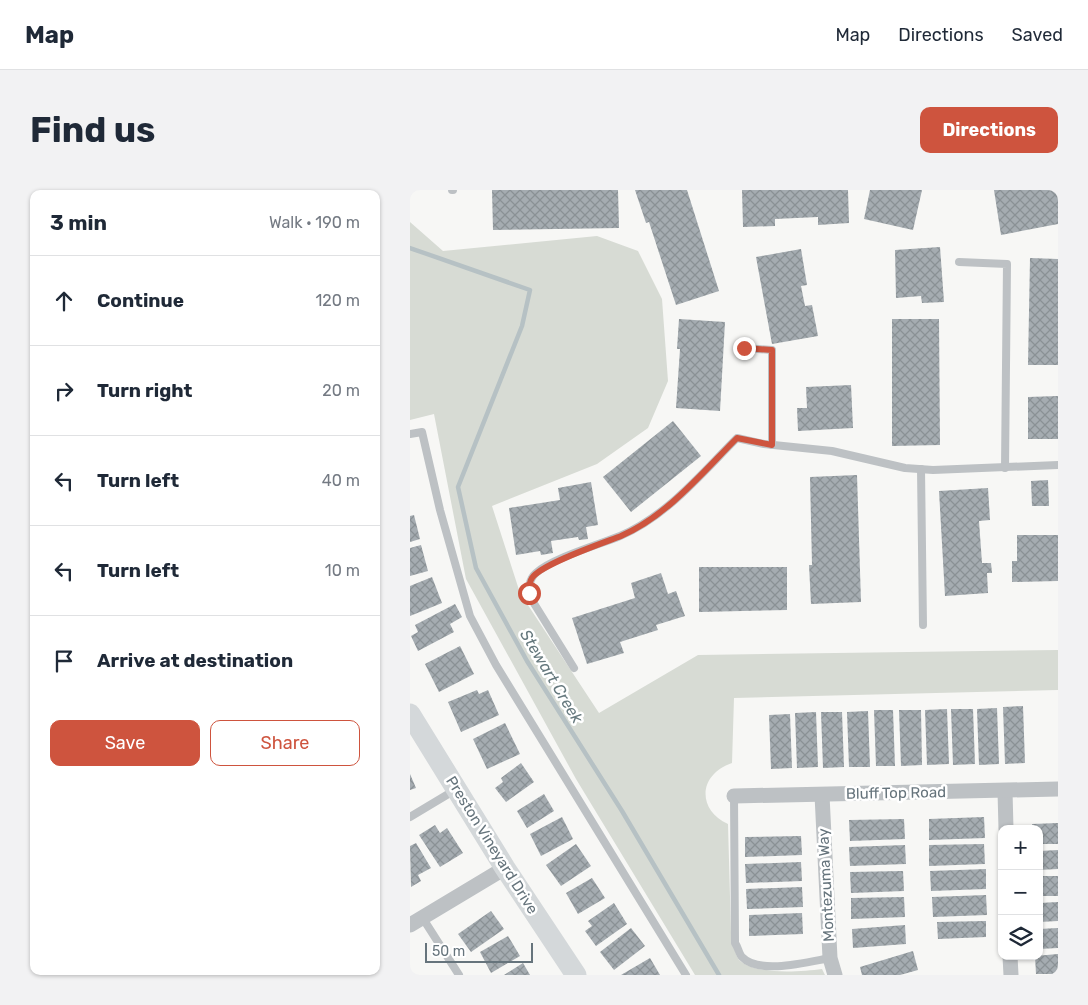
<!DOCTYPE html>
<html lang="en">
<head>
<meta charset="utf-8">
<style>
	body { margin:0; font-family:Rubik,sans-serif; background:#f2f2f3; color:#1f2937 }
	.controls { position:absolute; right:15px; bottom:15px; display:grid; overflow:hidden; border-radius:10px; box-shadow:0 1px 4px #0004 }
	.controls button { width:45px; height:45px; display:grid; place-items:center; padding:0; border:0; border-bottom:1px solid #e0e1e3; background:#fff; color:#1f2937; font:25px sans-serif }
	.scale { position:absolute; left:15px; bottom:12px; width:108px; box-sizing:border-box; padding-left:5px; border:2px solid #66747c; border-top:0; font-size:14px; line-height:18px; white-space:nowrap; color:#66747c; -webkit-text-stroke:4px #fff; paint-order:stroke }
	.stop { position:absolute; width:15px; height:15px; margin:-11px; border:4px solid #ce543e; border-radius:50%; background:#fff }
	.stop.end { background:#ce543e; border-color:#fff; box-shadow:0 1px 5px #0008 }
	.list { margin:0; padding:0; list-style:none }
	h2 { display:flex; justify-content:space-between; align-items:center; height:65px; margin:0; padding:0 20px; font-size:21px }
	h2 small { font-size:16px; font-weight:400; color:#747a83 }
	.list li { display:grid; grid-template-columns:32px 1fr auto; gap:15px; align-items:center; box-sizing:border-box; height:90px; padding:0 20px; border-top:1px solid #e0e1e3 }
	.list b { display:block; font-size:19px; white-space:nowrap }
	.list em { font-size:16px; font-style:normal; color:#747a83 }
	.actions { display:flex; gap:10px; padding:15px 20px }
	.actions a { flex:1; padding:11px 0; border:1px solid #ce543e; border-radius:10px; text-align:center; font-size:18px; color:#ce543e }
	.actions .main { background:#ce543e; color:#fff }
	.icon { flex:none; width:28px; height:28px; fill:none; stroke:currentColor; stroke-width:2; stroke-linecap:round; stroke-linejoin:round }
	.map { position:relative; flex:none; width:648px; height:785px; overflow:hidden; border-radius:10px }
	header { display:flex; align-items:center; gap:30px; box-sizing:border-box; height:70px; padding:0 25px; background:#fff; border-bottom:1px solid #e0e1e3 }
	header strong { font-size:24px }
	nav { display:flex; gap:28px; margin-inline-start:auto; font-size:18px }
	.intro { display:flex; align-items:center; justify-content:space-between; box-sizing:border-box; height:120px; padding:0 30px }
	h1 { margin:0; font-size:35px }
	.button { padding:12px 22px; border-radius:10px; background:#ce543e; color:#fff; font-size:18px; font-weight:700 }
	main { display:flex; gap:30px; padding:0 30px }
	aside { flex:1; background:#fff; border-radius:10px; box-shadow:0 1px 4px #0004 }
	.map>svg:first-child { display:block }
</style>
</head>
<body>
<header>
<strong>Map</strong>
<nav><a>Map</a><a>Directions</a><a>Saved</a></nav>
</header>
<div class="intro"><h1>Find us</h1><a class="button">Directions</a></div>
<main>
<aside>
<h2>3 min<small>Walk · 190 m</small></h2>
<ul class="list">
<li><svg class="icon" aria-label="ahead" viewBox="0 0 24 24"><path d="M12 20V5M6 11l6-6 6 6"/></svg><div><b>Continue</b></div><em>120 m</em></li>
<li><svg class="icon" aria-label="right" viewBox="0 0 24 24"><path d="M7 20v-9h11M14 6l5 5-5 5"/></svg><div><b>Turn right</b></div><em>20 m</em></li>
<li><svg class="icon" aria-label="left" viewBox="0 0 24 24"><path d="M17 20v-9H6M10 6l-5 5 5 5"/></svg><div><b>Turn left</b></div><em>40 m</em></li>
<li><svg class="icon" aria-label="left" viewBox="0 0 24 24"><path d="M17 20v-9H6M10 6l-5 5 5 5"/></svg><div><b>Turn left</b></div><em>10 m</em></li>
<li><svg class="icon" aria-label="arrive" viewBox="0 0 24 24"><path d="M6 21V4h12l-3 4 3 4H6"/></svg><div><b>Arrive at destination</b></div></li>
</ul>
<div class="actions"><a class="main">Save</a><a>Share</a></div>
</aside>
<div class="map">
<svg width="648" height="785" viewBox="0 0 648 785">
	<defs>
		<pattern id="building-cross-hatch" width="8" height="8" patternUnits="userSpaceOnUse" patternTransform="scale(1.25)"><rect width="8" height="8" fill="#a5acb1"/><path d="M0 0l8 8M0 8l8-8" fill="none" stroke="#8a9195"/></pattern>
	</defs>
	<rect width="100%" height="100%" fill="#f7f7f5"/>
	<path fill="#d7dbd4" d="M0,32L33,61L187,46L228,61L252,109L258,191L238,238L187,274L82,316L110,403L189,523L288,465L648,460V500L324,508L322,573C289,584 286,619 318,634L321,743C323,752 324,762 329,770C345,785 389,782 412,779L415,785H285L166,589L56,389L24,224L0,230Z"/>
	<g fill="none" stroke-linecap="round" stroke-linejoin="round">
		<path stroke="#b6c1c4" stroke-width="4.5" d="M0,58L120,100L112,136L48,297L66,378L117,471L212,621L309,785"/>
	</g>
	<g fill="url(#building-cross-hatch)">
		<path d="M82,0H208L209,38L83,40Z"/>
		<path d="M225,0H277L309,101L266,115L239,32L236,33Z"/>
		<path d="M332,0H438L439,33L408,35V27L365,29V36L333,37Z"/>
		<path d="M460,0H512L503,40L454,29Z"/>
		<path d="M584,0H648V34L591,45Z"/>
		<path d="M530,57L534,112L512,113L511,106L486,108L485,60Z"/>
		<path d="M391,59L397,95L391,96L395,116L402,115L408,146L362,154L346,67Z"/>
		<path d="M620,68L648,69V175H618Z"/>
		<path d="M269,129L315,132L310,221L266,218L270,159H267Z"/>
		<path d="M482,129H529L530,255L482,256Z"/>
		<path d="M441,195L443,238L388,241L387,218H397L396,197Z"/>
		<path d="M648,206V249H618V207Z"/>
		<path d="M263,231L291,266L221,322L193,287Z"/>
		<path d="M447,285L451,412L401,414L399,375H402L400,287Z"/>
		<path d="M638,290L639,316H622L621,291Z"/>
		<path d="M181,292L188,335L176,337L178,349L169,350L168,347L141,351L143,363L131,365L130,361L106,365L99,318L150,310L148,298Z"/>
		<path d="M578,298L580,330L569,331L572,373H581L582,383H577L578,403L535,406L529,301Z"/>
		<path d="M4,325L10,349L0,352V326Z"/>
		<path d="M607,345H648V391L602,392V371H607Z"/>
		<path d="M11,355L18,381L0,386V358Z"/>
		<path d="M289,377H377V420L289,422Z"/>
		<path d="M251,383L258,404L266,401L275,426L246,435L248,440L210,452L214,463L177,474L162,428L225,408L221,393Z"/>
		<path d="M22,387L32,413L0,426V396Z"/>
		<path d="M45,414L52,427L40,434L44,442L8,461L1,446L8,442L5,435Z"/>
		<path d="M50,456L64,484L29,502L15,474Z"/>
		<path d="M67,500L69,504L78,500L89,525L51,542L38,512Z"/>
		<path d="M613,516L615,573L595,574L593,517Z"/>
		<path d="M587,518L589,574L569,575L567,519Z"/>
		<path d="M537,519L539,574L517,575L515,520Z"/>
		<path d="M541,519H563L565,574L543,575Z"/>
		<path d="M464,520H483L485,576H466Z"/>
		<path d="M489,520H511L512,575L491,576Z"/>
		<path d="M458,521L460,577H439L437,522Z"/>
		<path d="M406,522L408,577L387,578L385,523Z"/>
		<path d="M411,522H432L434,577L413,578Z"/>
		<path d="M380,524L382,578L361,579L359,525Z"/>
		<path d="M95,533L110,564L77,579L63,549Z"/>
		<path d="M111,573L124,592L96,612L85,598L93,592L91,588Z"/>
		<path d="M0,584L6,598L0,600Z"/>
		<path d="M134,604L144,621L117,638L107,621Z"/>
		<path d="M152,627L163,649L131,666L120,644Z"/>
		<path d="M574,627L575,648L519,650V629Z"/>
		<path d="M494,629L495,649L440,651L439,630Z"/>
		<path d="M648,633V654H629V639H622V634Z"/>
		<path d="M25,635L30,643L37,638L53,663L30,677L9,645Z"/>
		<path d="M391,646L392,665L335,667V647Z"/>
		<path d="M6,653L21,678L8,685L11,691L1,697L0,656Z"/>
		<path d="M166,654L181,676L151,696L136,675Z"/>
		<path d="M574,654L575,674L519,676V655Z"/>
		<path d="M495,655L496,674L440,676L439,657Z"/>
		<path d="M648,660V679L629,680V661Z"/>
		<path d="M391,672L392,691L336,693L335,674Z"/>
		<path d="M576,679V699L521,701L520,681Z"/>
		<path d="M493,681L494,701L441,703L440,682Z"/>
		<rect x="629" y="686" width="19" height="20"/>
		<path d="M182,688L195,708L168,724L156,703Z"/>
		<path d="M392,697L393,717L337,719L336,699Z"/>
		<path d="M576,705L577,725L523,727L522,707Z"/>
		<path d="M494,707L495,727L441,729V708Z"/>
		<path d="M648,712V731L629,732V713Z"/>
		<path d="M204,713L217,734L186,756L175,741L182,736L178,731Z"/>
		<path d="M81,721L94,739L61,762L48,744Z"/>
		<path d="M392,723L393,744L339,746V725Z"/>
		<path d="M576,731V747L528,749L527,732Z"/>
		<path d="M495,735L496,754L443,758L442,739Z"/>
		<path d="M221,738L235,756L204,780L190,762Z"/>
		<path d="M648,738V758L629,759V739Z"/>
		<path d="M98,746L110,766L81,783L70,762Z"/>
		<path d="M503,761L508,780L490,785H452L450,777Z"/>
		<path d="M648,764V784H626L625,766Z"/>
		<path d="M240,768L250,785H211Z"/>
		<path d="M113,773L120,785H94Z"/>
	</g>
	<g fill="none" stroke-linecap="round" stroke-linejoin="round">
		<g stroke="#bdc1c4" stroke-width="8">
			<path d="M42,0H43"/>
			<path d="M549,72L597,74L595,278"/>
			<path d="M334,158L362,160V255"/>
			<path d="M0,244L12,242L30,320L60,426L86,475L276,785"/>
			<path d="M511,279L513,435"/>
			<path d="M164,478L120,407C118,399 119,389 126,383C143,368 188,355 210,346C257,326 291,284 327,248L354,254L422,261L495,278L523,280L648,275"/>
			<path d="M324,606L325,753C328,757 329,764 332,767C349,785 398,772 420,768"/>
			<path d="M0,627L45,600"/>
			<path d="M12,727L49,785"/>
		</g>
		<g stroke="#bdc1c4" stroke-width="15">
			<path d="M595,601L596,639"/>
			<path d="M412,605L420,768L425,785"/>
			<path d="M324,606L648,599"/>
			<path d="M0,735L95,678"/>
			<path d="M600,766L601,785"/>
		</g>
		<path stroke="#d4d8da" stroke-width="21" d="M0,524L95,678L166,785"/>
	</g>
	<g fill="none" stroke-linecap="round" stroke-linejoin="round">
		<path stroke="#ce543e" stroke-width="6" d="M119,403C119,398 119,392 122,388C131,374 193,353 211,346C257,326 292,283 327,248L362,255V160L334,158"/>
	</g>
	<g text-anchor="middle" stroke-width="5" stroke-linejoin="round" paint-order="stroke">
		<g font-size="15" fill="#66747c" stroke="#fff">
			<text transform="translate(486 603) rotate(-1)" y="5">Bluff Top Road</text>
			<text transform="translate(82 655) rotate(58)" y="5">Preston Vineyard Drive</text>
			<text transform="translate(416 695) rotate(-93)" y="5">Montezuma Way</text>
		</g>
		<g font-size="16" font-style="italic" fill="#66797e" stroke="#fff">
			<text transform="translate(142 486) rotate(59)" y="6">Stewart Creek</text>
		</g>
	</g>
</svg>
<div class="controls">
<button>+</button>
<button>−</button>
<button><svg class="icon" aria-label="layers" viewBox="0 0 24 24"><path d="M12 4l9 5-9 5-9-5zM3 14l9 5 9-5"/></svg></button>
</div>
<div class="scale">50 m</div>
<div class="stop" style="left:119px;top:403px"></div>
<div class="stop end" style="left:334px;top:158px"></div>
</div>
</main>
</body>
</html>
